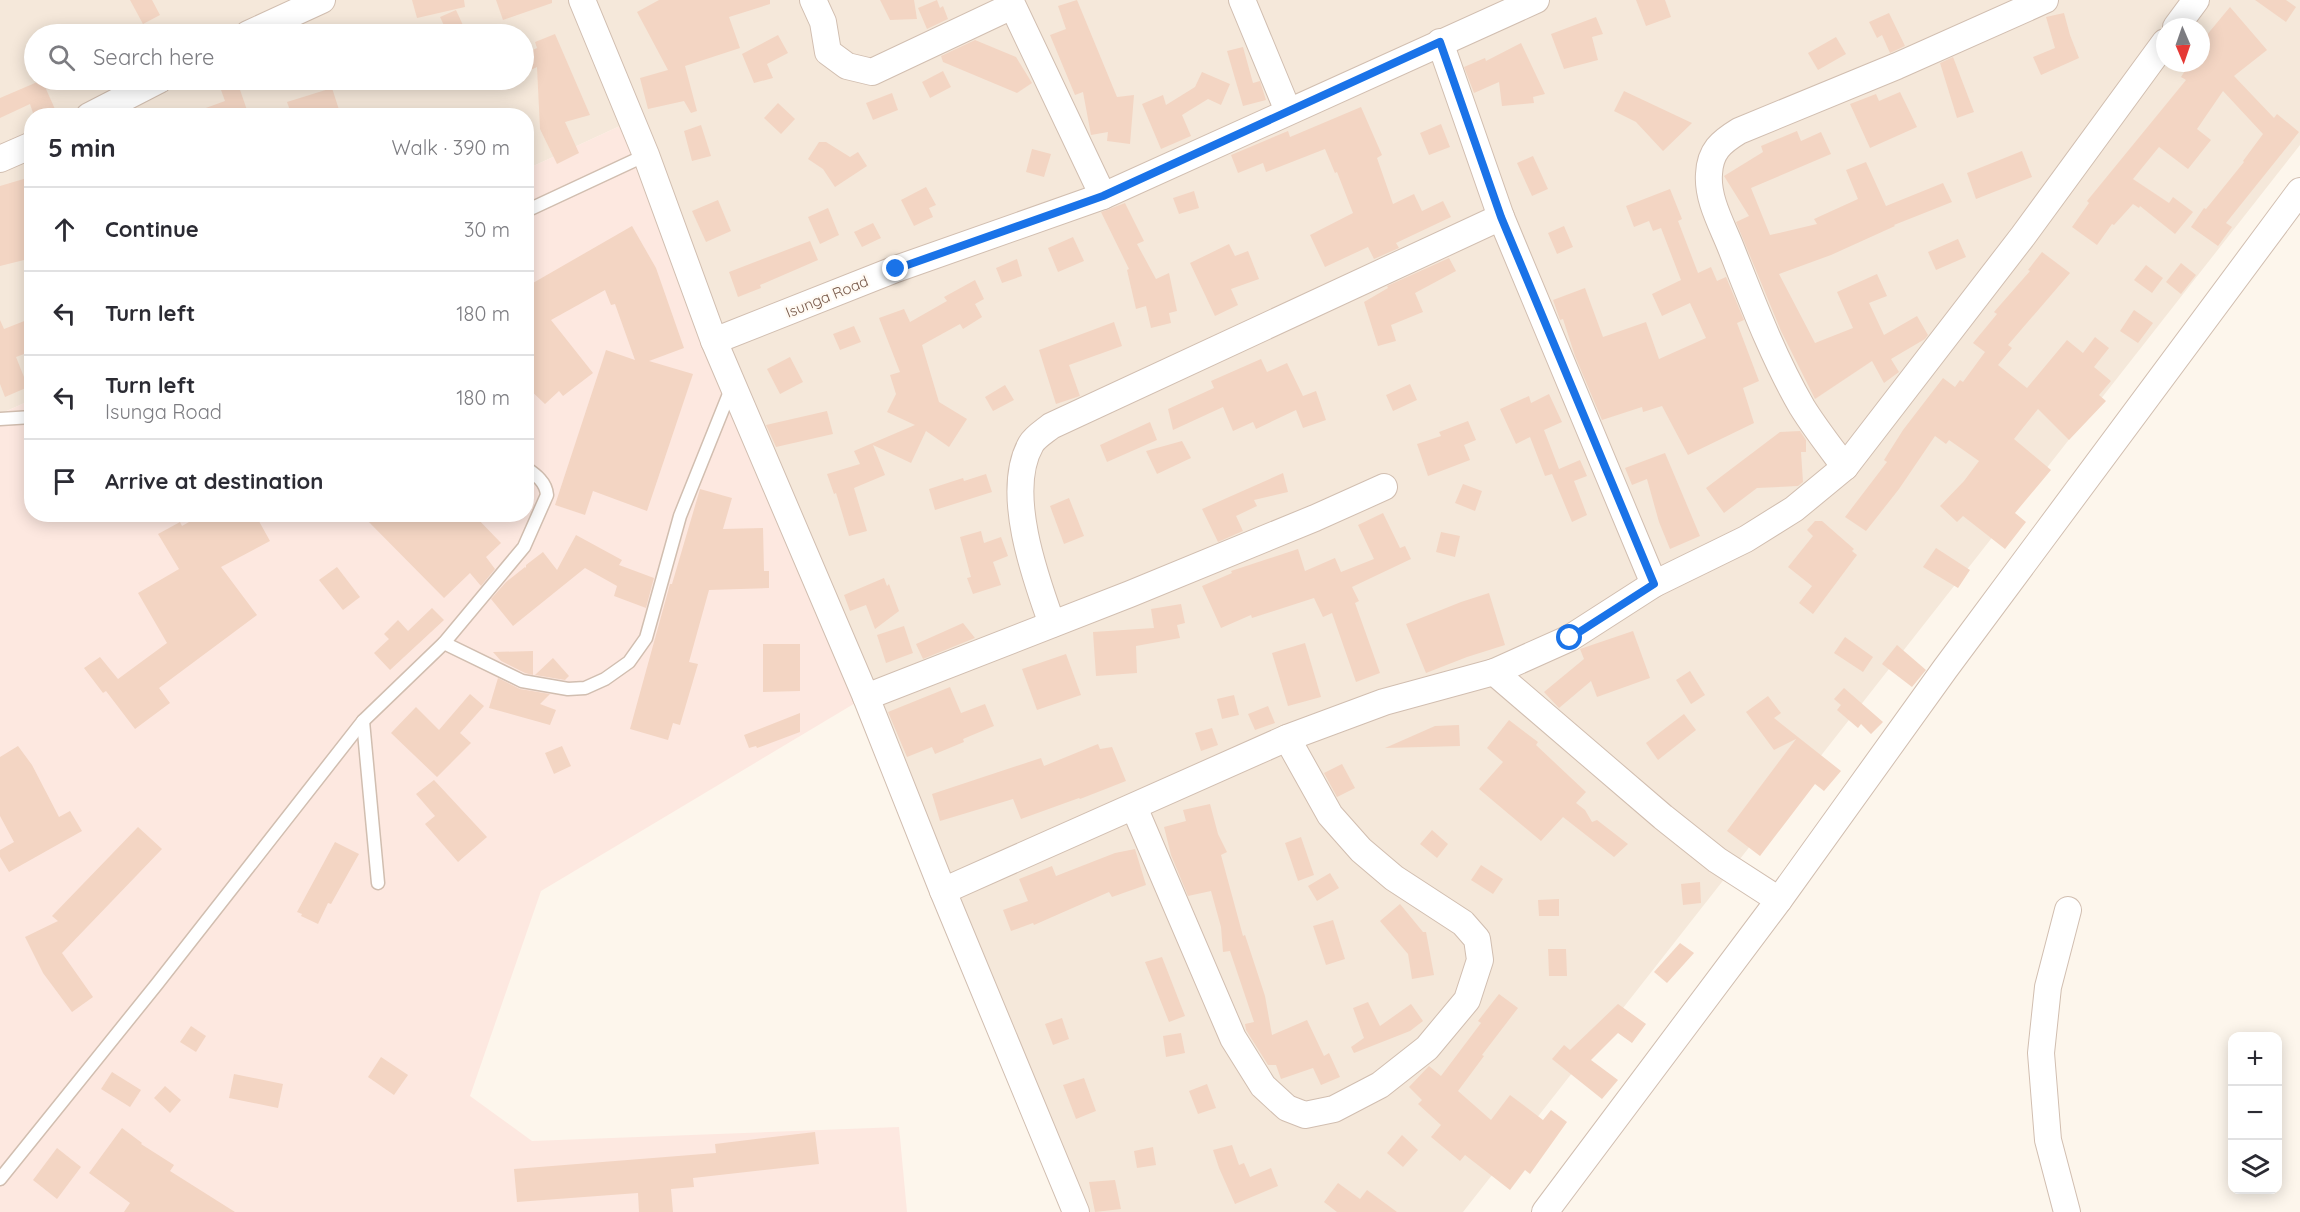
<!DOCTYPE html>
<html lang="en">
<head>
<meta charset="utf-8">
<style>
	body { margin:0; font-family:Quicksand,sans-serif; background:#f2f2f3; color:#2b2b33 }
	.controls { position:absolute; right:18px; bottom:18px; display:grid; overflow:hidden; border-radius:12px; box-shadow:0 3px 15px #0003 }
	.controls button { width:54px; height:54px; display:grid; place-items:center; padding:0; border:0; border-bottom:2px solid #e1e1e2; background:#fff; color:#2b2b33; font:30px sans-serif }
	.compass { position:absolute; left:2156px; top:18px; width:54px; height:54px; border-radius:50%; background:#fff; box-shadow:0 3px 15px #0003; rotate:178deg }
	.stop { position:absolute; width:18px; height:18px; margin:-14px; border:4px solid #1a73e8; border-radius:50%; background:#fff }
	.stop.end { background:#1a73e8; border-color:#fff; box-shadow:0 2px 6px #0008 }
	.list { margin:0; padding:0; list-style:none }
	h2 { display:flex; justify-content:space-between; align-items:center; height:78px; margin:0; padding:0 24px; font-size:26px }
	h2 small { font-size:20px; font-weight:400; color:#7c7c81 }
	.list li { display:grid; grid-template-columns:39px 1fr auto; gap:18px; align-items:center; box-sizing:border-box; height:84px; padding:0 24px; border-top:2px solid #e1e1e2 }
	.list b { display:block; font-size:22px; white-space:nowrap }
	.list p { margin:0; font-size:20px; white-space:nowrap; color:#7c7c81 }
	.list em { font-size:20px; font-style:normal; color:#7c7c81 }
	.icon { flex:none; width:33px; height:33px; fill:none; stroke:currentColor; stroke-width:2; stroke-linecap:round; stroke-linejoin:round }
	.map { position:relative; flex:none; width:2300px; height:1212px; overflow:hidden }
	.search { position:absolute; background:#fff; box-shadow:0 3px 15px #0003; left:24px; top:24px; width:510px; height:66px; display:flex; align-items:center; gap:15px; box-sizing:border-box; padding:0 21px; border-radius:33px; color:#7c7c81; font-size:22px }
	.panel { position:absolute; background:#fff; box-shadow:0 3px 15px #0003; left:24px; top:108px; width:510px; height:414px; border-radius:24px }
	.map>svg:first-child { display:block }
</style>
</head>
<body>
<div class="map">
<svg width="2300" height="1212" viewBox="0 0 2300 1212">
	<rect width="100%" height="100%" fill="#fdf6ec"/>
	<path fill="#f5e8da" fill-rule="evenodd" d="M0,0H2300V145L1463,1212H1066L622,125L527,169L526,116H32L31,400L0,414ZM2165,27H2201V63H2165ZM34,34H524V80H34Z"/>
	<path fill="#fde8e0" d="M622,125L862,699L541,891L470,1096L532,1141L899,1127L907,1212H0V414L31,400L32,514H526L527,169Z"/>
	<g fill="#f3d5c3">
		<path d="M130,0H152L160,15L143,24Z"/>
		<path d="M412,0H464L465,7L417,18Z"/>
		<path d="M496,0H552V3L503,20Z"/>
		<path d="M659,0H770V4L729,17L740,48L685,66L697,111L691,113L684,101L648,109L640,78L668,70L637,12Z"/>
		<path d="M880,0H914L917,19L890,20Z"/>
		<path d="M937,0L940,8L943,6L948,19L927,29L918,8Z"/>
		<path d="M1077,0L1117,97L1134,95L1130,144L1107,141L1108,132L1091,135L1083,92L1075,95L1050,35L1066,29L1058,6Z"/>
		<path d="M1636,0H1665L1671,17L1646,26Z"/>
		<path d="M2255,0H2286L2296,7L2286,22Z"/>
		<path d="M2230,7L2267,50L2234,76L2274,118L2277,114L2299,132L2226,223L2232,227L2218,246L2191,227L2204,208L2206,209L2244,162L2243,161L2263,134L2223,91L2197,129L2211,140L2188,169L2159,147L2133,179L2169,203L2173,197L2193,212L2175,234L2140,206L2139,208L2133,204L2114,225L2112,224L2097,245L2072,227L2089,203L2087,201L2186,80L2181,77L2190,63H2201V42Z"/>
		<path d="M456,10L467,34H448L440,17Z"/>
		<path d="M1889,13L1905,46L1890,53L1882,35L1877,38L1869,22Z"/>
		<path d="M2064,13L2070,35L2079,58L2041,75L2033,57L2055,48L2046,17Z"/>
		<path d="M1596,17L1603,34L1592,37L1598,60L1564,69L1551,34Z"/>
		<path d="M555,34L590,115L565,122L579,153L557,164L540,129L537,67L524,73V54L537,48L535,42Z"/>
		<path d="M778,35L788,53L767,64L773,78L754,83L742,54Z"/>
		<path d="M1836,37L1846,54L1818,70L1808,53Z"/>
		<path d="M975,40L1016,57L1032,83L1017,93L943,62L941,56Z"/>
		<path d="M1521,43L1545,94L1533,97L1534,103L1502,106L1499,82L1474,93L1464,67L1485,58L1486,61Z"/>
		<path d="M1243,47L1253,83L1260,81L1266,100L1243,106L1227,51Z"/>
		<path d="M1953,57L1974,112L1957,118L1940,63Z"/>
		<path d="M943,71L951,87L930,98L922,82Z"/>
		<path d="M1202,72L1230,84L1221,105L1208,99L1182,115L1191,136L1161,149L1142,104L1163,95L1166,105L1195,87Z"/>
		<path d="M42,80L58,116H34L30,104L0,118V98Z"/>
		<path d="M238,84L249,116H193L192,113L225,101L221,90Z"/>
		<path d="M332,88L341,116H292L287,102Z"/>
		<path d="M1624,91L1692,123L1663,151L1636,122L1614,111Z"/>
		<path d="M1900,92L1917,127L1870,148L1850,104L1876,94L1879,101Z"/>
		<path d="M892,93L898,110L873,120L866,103Z"/>
		<path d="M778,103L795,119L781,134L764,118Z"/>
		<path d="M1361,107L1382,155L1377,158L1393,204L1414,194L1422,211L1443,201L1451,217L1396,243L1399,248L1374,259L1368,247L1325,267L1310,235L1353,213L1337,172L1335,173L1325,149L1266,172L1263,163L1238,173L1231,155L1288,131L1290,137Z"/>
		<path d="M1441,124L1450,147L1429,155L1420,133Z"/>
		<path d="M701,125L711,156L692,161L684,131Z"/>
		<path d="M1797,131L1801,141L1821,132L1831,154L1751,188L1770,235L1817,224L1814,219L1858,199L1846,170L1866,162L1886,206L1943,183L1952,202L1894,225L1895,226L1831,255L1779,274L1815,343L1853,328L1837,292L1877,274L1887,296L1869,303L1884,335L1917,316L1928,335L1925,339L1891,359L1899,372L1884,383L1872,361L1815,399L1781,331L1736,222L1749,216L1724,176L1763,152L1761,146Z"/>
		<path d="M819,142H826L850,157L858,152L867,166L835,187L823,169L808,159Z"/>
		<path d="M1032,149L1051,154L1044,177L1026,172Z"/>
		<path d="M2022,151L2032,177L1976,199L1967,173Z"/>
		<path d="M1533,156L1548,189L1532,196L1517,163Z"/>
		<path d="M27,178L32,194V258L0,266V186Z"/>
		<path d="M926,187L936,205L929,208L933,217L914,226L901,200Z"/>
		<path d="M1670,189L1682,219L1678,221L1698,273L1711,267L1717,281L1726,277L1744,320L1737,323L1759,381L1743,388L1754,423L1688,455L1662,406L1643,412L1642,407L1602,420L1575,356L1563,319L1560,320L1553,300L1585,288L1603,337L1646,322L1659,359L1706,338L1690,303L1662,316L1652,294L1681,280L1661,228L1653,231L1649,221L1634,227L1626,206Z"/>
		<path d="M1194,191L1199,208L1179,214L1173,198Z"/>
		<path d="M718,200L731,231L706,242L692,211Z"/>
		<path d="M1125,203L1144,241L1137,244L1156,279L1169,273L1177,311L1169,313L1171,323L1151,328L1146,306L1136,309L1127,270L1129,269L1101,212Z"/>
		<path d="M828,208L839,235L820,244L808,217Z"/>
		<path d="M873,223L881,238L862,247L854,232Z"/>
		<path d="M632,226L656,268L684,348L649,361L693,374L647,511L593,491L585,515L555,505L606,350L635,360L615,304L611,305L605,290L551,320L593,373L563,396L559,391L545,404L526,386V287Z"/>
		<path d="M1564,226L1573,247L1557,254L1548,233Z"/>
		<path d="M1073,237L1084,261L1058,272L1048,248Z"/>
		<path d="M1958,239L1966,257L1936,270L1928,252Z"/>
		<path d="M810,241L818,260L760,285L761,288L738,297L729,272Z"/>
		<path d="M1229,244L1235,256L1248,251L1259,279L1231,289L1238,305L1215,316L1190,263Z"/>
		<path d="M2042,252L2070,273L2008,345L2012,348L1998,365L2027,388L2067,340L2083,353L2095,337L2109,348L2094,367L2111,381L2099,395L2106,401L2069,440L2038,409L2014,439L2051,470L2015,513L2026,522L2005,549L1963,516L1957,522L1940,506L1964,481L1979,461L1949,440L1946,444L1935,436L1899,489L1866,531L1845,517L1887,462L1884,460L1903,430L1943,378L1955,387L1960,380L1963,382L1985,352L1973,343L1997,314L1994,312L2030,271L2028,270Z"/>
		<path d="M1449,258L1456,271L1415,293L1423,312L1391,325L1396,341L1378,346L1364,302L1388,288L1387,286Z"/>
		<path d="M1017,259L1022,276L1002,283L996,268Z"/>
		<path d="M2181,263L2196,275L2181,294L2166,282Z"/>
		<path d="M2146,265L2163,278L2152,293L2134,280Z"/>
		<path d="M975,280L984,299L975,304L982,317L963,329L960,324L922,345L939,402L967,419L949,447L926,431L911,463L873,445L885,475L854,488L867,531L849,536L836,493L834,494L827,474L860,464L854,451L915,425L887,412L896,394L890,375L900,372L879,318L904,309L910,322L947,301L944,297Z"/>
		<path d="M2134,310L2153,323L2138,343L2120,331Z"/>
		<path d="M32,318V351L16,357L28,387L5,397L0,384V320L4,329Z"/>
		<path d="M1114,322L1122,346L1069,365L1080,396L1056,404L1039,350Z"/>
		<path d="M854,326L861,342L840,350L833,334Z"/>
		<path d="M790,357L803,382L780,394L767,369Z"/>
		<path d="M1261,359L1267,372L1287,363L1303,396L1316,391L1326,420L1303,428L1296,410L1256,429L1253,422L1233,431L1223,407L1173,430L1168,409L1214,388L1211,381Z"/>
		<path d="M1410,384L1417,400L1393,411L1386,395Z"/>
		<path d="M1005,385L1014,400L993,411L985,397Z"/>
		<path d="M1549,394L1562,422L1544,430L1559,469L1580,460L1587,476L1574,481L1587,515L1572,522L1552,474L1545,476L1530,437L1516,444L1500,409L1529,396L1531,403Z"/>
		<path d="M827,411L833,434L776,447L766,425Z"/>
		<path d="M1468,421L1476,440L1464,445L1470,460L1428,476L1417,444L1441,436L1439,432Z"/>
		<path d="M1150,422L1157,440L1107,462L1100,445Z"/>
		<path d="M1800,431L1806,440V452H1801L1803,482L1798,486L1757,488L1724,513L1706,488L1780,432Z"/>
		<path d="M1182,441L1191,458L1157,474L1146,451Z"/>
		<path d="M1665,453L1700,536L1670,549L1659,522L1647,479L1632,485L1625,468Z"/>
		<path d="M1283,473L1288,492L1254,500L1257,506L1236,516L1243,531L1218,542L1202,509Z"/>
		<path d="M986,474L992,492L935,510L929,489L963,478L964,481Z"/>
		<path d="M1463,484L1482,491L1475,511L1455,503Z"/>
		<path d="M700,489L732,498L723,529L763,528L764,571H769V588L709,590L689,662L698,664L680,725L673,723L668,740L630,729L670,584H672Z"/>
		<path d="M1069,498L1084,536L1064,544L1050,506Z"/>
		<path d="M1383,513L1400,548L1405,546L1411,559L1352,587L1359,601L1355,603L1380,673L1356,682L1332,613L1323,617L1314,598L1252,618L1251,615L1221,628L1202,586L1232,573L1231,571L1298,549L1305,571L1335,558L1341,572L1374,559L1358,525Z"/>
		<path d="M203,514H255L270,541L221,567L257,615L159,688L170,703L135,729L106,691L103,693L84,668L100,657L118,679L167,643L138,593L179,569L158,534L180,522L182,526Z"/>
		<path d="M361,514H473L501,543L486,557L495,569L481,586L470,573L444,598Z"/>
		<path d="M1815,521H1822L1854,549L1852,551L1857,555L1813,614L1799,603L1812,586L1788,567L1813,536L1807,530Z"/>
		<path d="M981,531L984,543L1001,537L1008,556L993,562L1001,585L973,594L967,578L971,577L960,537Z"/>
		<path d="M1441,532L1460,536L1455,557L1436,552Z"/>
		<path d="M576,535L622,560L619,565L654,578L646,608L614,596L617,586L585,568L513,626L491,599L506,582L525,567L526,568V565L543,552L557,570Z"/>
		<path d="M1936,548L1970,570L1958,588L1923,567Z"/>
		<path d="M337,567L360,597L343,610L319,580Z"/>
		<path d="M884,578L887,586L889,584L899,611L875,629L866,605L850,611L844,595Z"/>
		<path d="M1489,593L1505,645L1467,657L1426,673L1406,624L1461,602Z"/>
		<path d="M1181,604L1185,623L1177,625L1180,638L1136,646L1137,673L1096,676L1093,632L1154,628L1151,609Z"/>
		<path d="M432,608L444,620L390,670L374,653L389,639L384,634L398,620L408,631Z"/>
		<path d="M963,623L975,638L923,659L916,644Z"/>
		<path d="M904,626L913,653L886,663L877,635Z"/>
		<path d="M1633,631L1650,678L1597,697L1591,681L1559,708L1544,692L1584,659L1580,649Z"/>
		<path d="M1845,637L1873,657L1863,672L1834,653Z"/>
		<path d="M1305,643L1321,697L1288,706L1272,653Z"/>
		<path d="M763,644H800V691L763,692Z"/>
		<path d="M1897,645L1926,670L1912,687L1882,664Z"/>
		<path d="M533,651V675L525,673L501,661L493,652Z"/>
		<path d="M1066,654L1081,695L1037,710L1022,669Z"/>
		<path d="M553,658L569,676L565,680L535,675Z"/>
		<path d="M1690,671L1705,695L1691,704L1676,680Z"/>
		<path d="M498,678L520,689L550,694L540,704L556,710L550,725L489,708Z"/>
		<path d="M950,687L961,713L985,704L994,726L963,739L964,742L935,754L932,747L907,757L888,712Z"/>
		<path d="M1844,688L1883,722L1871,734L1861,724L1858,728L1837,710L1841,705L1834,699Z"/>
		<path d="M470,694L484,706L460,733L471,743L437,777L391,733L416,707L439,730Z"/>
		<path d="M1234,695L1239,715L1222,719L1217,699Z"/>
		<path d="M1768,696L1781,713L1774,718L1841,771L1824,791L1815,784L1760,856L1727,831L1796,739L1774,750L1746,712Z"/>
		<path d="M1268,706L1275,723L1255,730L1248,714Z"/>
		<path d="M800,713V732L757,748L756,746L749,748L744,735Z"/>
		<path d="M1684,714L1696,730L1658,760L1646,743Z"/>
		<path d="M1509,720L1538,742L1536,745L1586,792L1576,803L1585,810L1592,822L1597,820L1628,844L1614,857L1563,817L1541,841L1479,789L1503,762L1487,748Z"/>
		<path d="M1459,725L1460,746L1385,748L1435,726Z"/>
		<path d="M1212,728L1218,745L1201,751L1195,733Z"/>
		<path d="M1098,744L1100,749L1112,747L1126,781L1080,799L1079,798L1021,819L1013,799L940,821L932,794L1041,758L1044,766Z"/>
		<path d="M18,746L32,765L59,817L70,811L82,831L9,872L0,857V850L14,842L0,816V757Z"/>
		<path d="M562,746L571,766L554,774L545,753Z"/>
		<path d="M1342,764L1355,788L1337,797L1324,773Z"/>
		<path d="M434,780L487,837L458,862L425,824L435,816L416,794Z"/>
		<path d="M1210,804L1218,834L1227,852L1221,855L1243,936L1245,935L1265,996L1272,1035L1307,1020L1324,1056L1329,1053L1340,1077L1321,1085L1313,1068L1281,1079L1276,1065H1268L1246,1030L1245,1024L1254,1022L1230,951L1223,952L1221,927L1211,891L1188,896L1171,855L1164,827L1186,821L1183,810Z"/>
		<path d="M138,827L162,849L62,953L93,997L72,1012L43,973L25,937L58,921L52,916Z"/>
		<path d="M1432,830L1448,844L1437,858L1420,844Z"/>
		<path d="M1301,837L1314,875L1298,881L1285,843Z"/>
		<path d="M335,842L359,854L331,904L328,903L318,924L301,916L302,914L297,912Z"/>
		<path d="M1135,849L1146,885L1112,897L1109,892L1034,925L1033,923L1011,931L1003,910L1028,901L1019,879L1052,866L1056,876L1115,853Z"/>
		<path d="M1481,865L1503,879L1493,894L1471,880Z"/>
		<path d="M1330,873L1339,888L1317,901L1308,886Z"/>
		<path d="M1700,882L1701,903L1683,905L1681,884Z"/>
		<path d="M1559,899V916H1539L1538,900Z"/>
		<path d="M1400,904L1423,932H1426L1434,975L1412,979L1408,954L1380,921Z"/>
		<path d="M1333,920L1345,959L1326,965L1313,926Z"/>
		<path d="M1680,943L1694,953L1667,983L1654,972Z"/>
		<path d="M1548,949H1566L1567,976H1549Z"/>
		<path d="M1162,957L1185,1016L1169,1022L1145,962Z"/>
		<path d="M1499,994L1518,1008L1482,1055L1484,1056L1458,1091L1491,1120L1510,1095L1543,1120L1551,1110L1567,1122L1530,1174L1525,1170L1510,1190L1465,1155L1460,1161L1431,1137L1441,1125L1418,1104L1422,1100L1409,1087L1429,1066L1441,1076L1481,1023L1478,1021Z"/>
		<path d="M1368,1002L1380,1026L1411,1004L1423,1021L1410,1031L1354,1053L1351,1047L1364,1038L1353,1008Z"/>
		<path d="M1618,1004L1646,1024L1632,1043L1618,1033L1591,1060L1618,1080L1602,1099L1552,1059L1564,1045L1570,1050Z"/>
		<path d="M1062,1018L1069,1039L1053,1045L1045,1024Z"/>
		<path d="M191,1026L206,1036L196,1052L180,1042Z"/>
		<path d="M1181,1033L1185,1053L1166,1057L1163,1036Z"/>
		<path d="M381,1057L408,1075L394,1095L368,1077Z"/>
		<path d="M112,1072L141,1090L130,1107L101,1089Z"/>
		<path d="M234,1074L283,1084L278,1108L229,1098Z"/>
		<path d="M1084,1078L1096,1111L1076,1119L1063,1085Z"/>
		<path d="M1207,1084L1216,1108L1198,1114L1189,1091Z"/>
		<path d="M165,1086L181,1100L170,1113L154,1098Z"/>
		<path d="M122,1128L142,1143L141,1144L174,1165L170,1171L235,1212H124L130,1203L89,1173Z"/>
		<path d="M815,1132L819,1164L693,1178L694,1187L671,1189L673,1212H639L638,1193L517,1202L514,1169L716,1153L715,1144Z"/>
		<path d="M1402,1135L1418,1150L1403,1167L1387,1153Z"/>
		<path d="M1232,1145L1239,1165L1244,1163L1250,1177L1271,1168L1278,1186L1235,1204L1219,1168L1213,1150Z"/>
		<path d="M1153,1147L1156,1165L1137,1168L1134,1151Z"/>
		<path d="M57,1148L81,1167L57,1199L33,1180Z"/>
		<path d="M1115,1180L1121,1209L1095,1212L1089,1182Z"/>
		<path d="M1338,1183L1360,1199L1367,1190L1397,1212H1337L1324,1202Z"/>
	</g>
	<g fill="none" stroke-linecap="round" stroke-linejoin="round">
		<defs>
			<g id="lane">
				<path d="M526,211L646,155"/>
				<path d="M0,419L32,417"/>
				<path d="M444,643L522,681L568,689L585,688L605,679L629,662L646,638L680,516L731,389"/>
				<path d="M363,721L378,883"/>
				<path d="M0,1179L157,984L363,721L444,643L524,547L547,495C546,482 536,475 526,468"/>
			</g>
			<g id="street">
				<path d="M582,0L646,155L714,341L866,697L943,891L1076,1212"/>
				<path d="M813,0L823,22L828,52L847,66L872,72L1012,6"/>
				<path d="M1010,0L1103,196"/>
				<path d="M1242,0L1288,111"/>
				<path d="M2176,27L2196,0"/>
				<path d="M248,34L322,0"/>
				<path d="M1440,42L1501,217L1654,584"/>
				<path d="M89,116L159,80"/>
				<path d="M0,159L32,145"/>
				<path d="M714,341L896,269L1103,196L1536,0"/>
				<path d="M1845,467C1830,447 1815,428 1802,407C1773,357 1752,301 1731,248C1722,225 1707,199 1709,174C1710,151 1721,142 1739,131L1897,66L2045,0"/>
				<path d="M1052,624C1035,577 1004,491 1031,444C1035,437 1045,431 1051,426L1501,217"/>
				<path d="M1494,672L1663,817L1717,860L1779,900"/>
				<path d="M866,697L1130,594L1315,518L1384,487"/>
				<path d="M1134,807L1233,1038L1263,1086L1287,1108L1305,1115L1334,1109L1380,1085L1427,1048L1467,1000L1480,960L1477,939L1463,923L1394,878L1361,850L1330,815L1287,738"/>
				<path d="M943,891L1287,738L1384,702L1494,672L1570,638L1654,584L1746,539L1794,509L1845,467L2023,236L2165,42"/>
				<path d="M1545,1212L1779,900L1945,669L2300,191"/>
				<path d="M2067,1212L2048,1140L2041,1053L2048,987L2068,910"/>
			</g>
		</defs>
		<use href="#lane" stroke="#d1beb0" stroke-width="15"/>
		<use href="#street" stroke="#d1beb0" stroke-width="28"/>
		<use href="#lane" stroke="#fff" stroke-width="12"/>
		<use href="#street" stroke="#fff" stroke-width="26"/>
	</g>
	<g fill="none" stroke-linecap="round" stroke-linejoin="round">
		<path stroke="#1a73e8" stroke-width="8" d="M896,269L1103,196L1440,42L1501,217L1654,584L1570,638"/>
	</g>
	<g text-anchor="middle" stroke-width="4.5" stroke-linejoin="round" paint-order="stroke">
		<g font-size="15" fill="#7a5c4d" stroke="#fffaf3">
			<text transform="translate(827 297) rotate(-22)" y="5">Isunga Road</text>
		</g>
	</g>
</svg>
<div class="controls">
<button>+</button>
<button>−</button>
<button><svg class="icon" aria-label="layers" viewBox="0 0 24 24"><path d="M12 4l9 5-9 5-9-5zM3 14l9 5 9-5"/></svg></button>
</div>
<svg class="compass" viewBox="-18 -18 36 36"><path d="M0-13l5 13h-10z" fill="#e53935"/><path d="M0 13l5-13h-10z" fill="#7c7c81"/></svg>
<div class="stop" style="left:1570px;top:638px"></div>
<div class="stop end" style="left:896px;top:269px"></div>
<div class="search"><svg class="icon" aria-label="search" viewBox="0 0 24 24"><circle cx="10" cy="10" r="6"/><path d="M15 15l6 6"/></svg>Search here</div>
<section class="panel">
<h2>5 min<small>Walk · 390 m</small></h2>
<ul class="list">
<li><svg class="icon" aria-label="ahead" viewBox="0 0 24 24"><path d="M12 20V5M6 11l6-6 6 6"/></svg><div><b>Continue</b></div><em>30 m</em></li>
<li><svg class="icon" aria-label="left" viewBox="0 0 24 24"><path d="M17 20v-9H6M10 6l-5 5 5 5"/></svg><div><b>Turn left</b></div><em>180 m</em></li>
<li><svg class="icon" aria-label="left" viewBox="0 0 24 24"><path d="M17 20v-9H6M10 6l-5 5 5 5"/></svg><div><b>Turn left</b><p>Isunga Road</p></div><em>180 m</em></li>
<li><svg class="icon" aria-label="arrive" viewBox="0 0 24 24"><path d="M6 21V4h12l-3 4 3 4H6"/></svg><div><b>Arrive at destination</b></div></li>
</ul>
</section>
</div>
</body>
</html>
